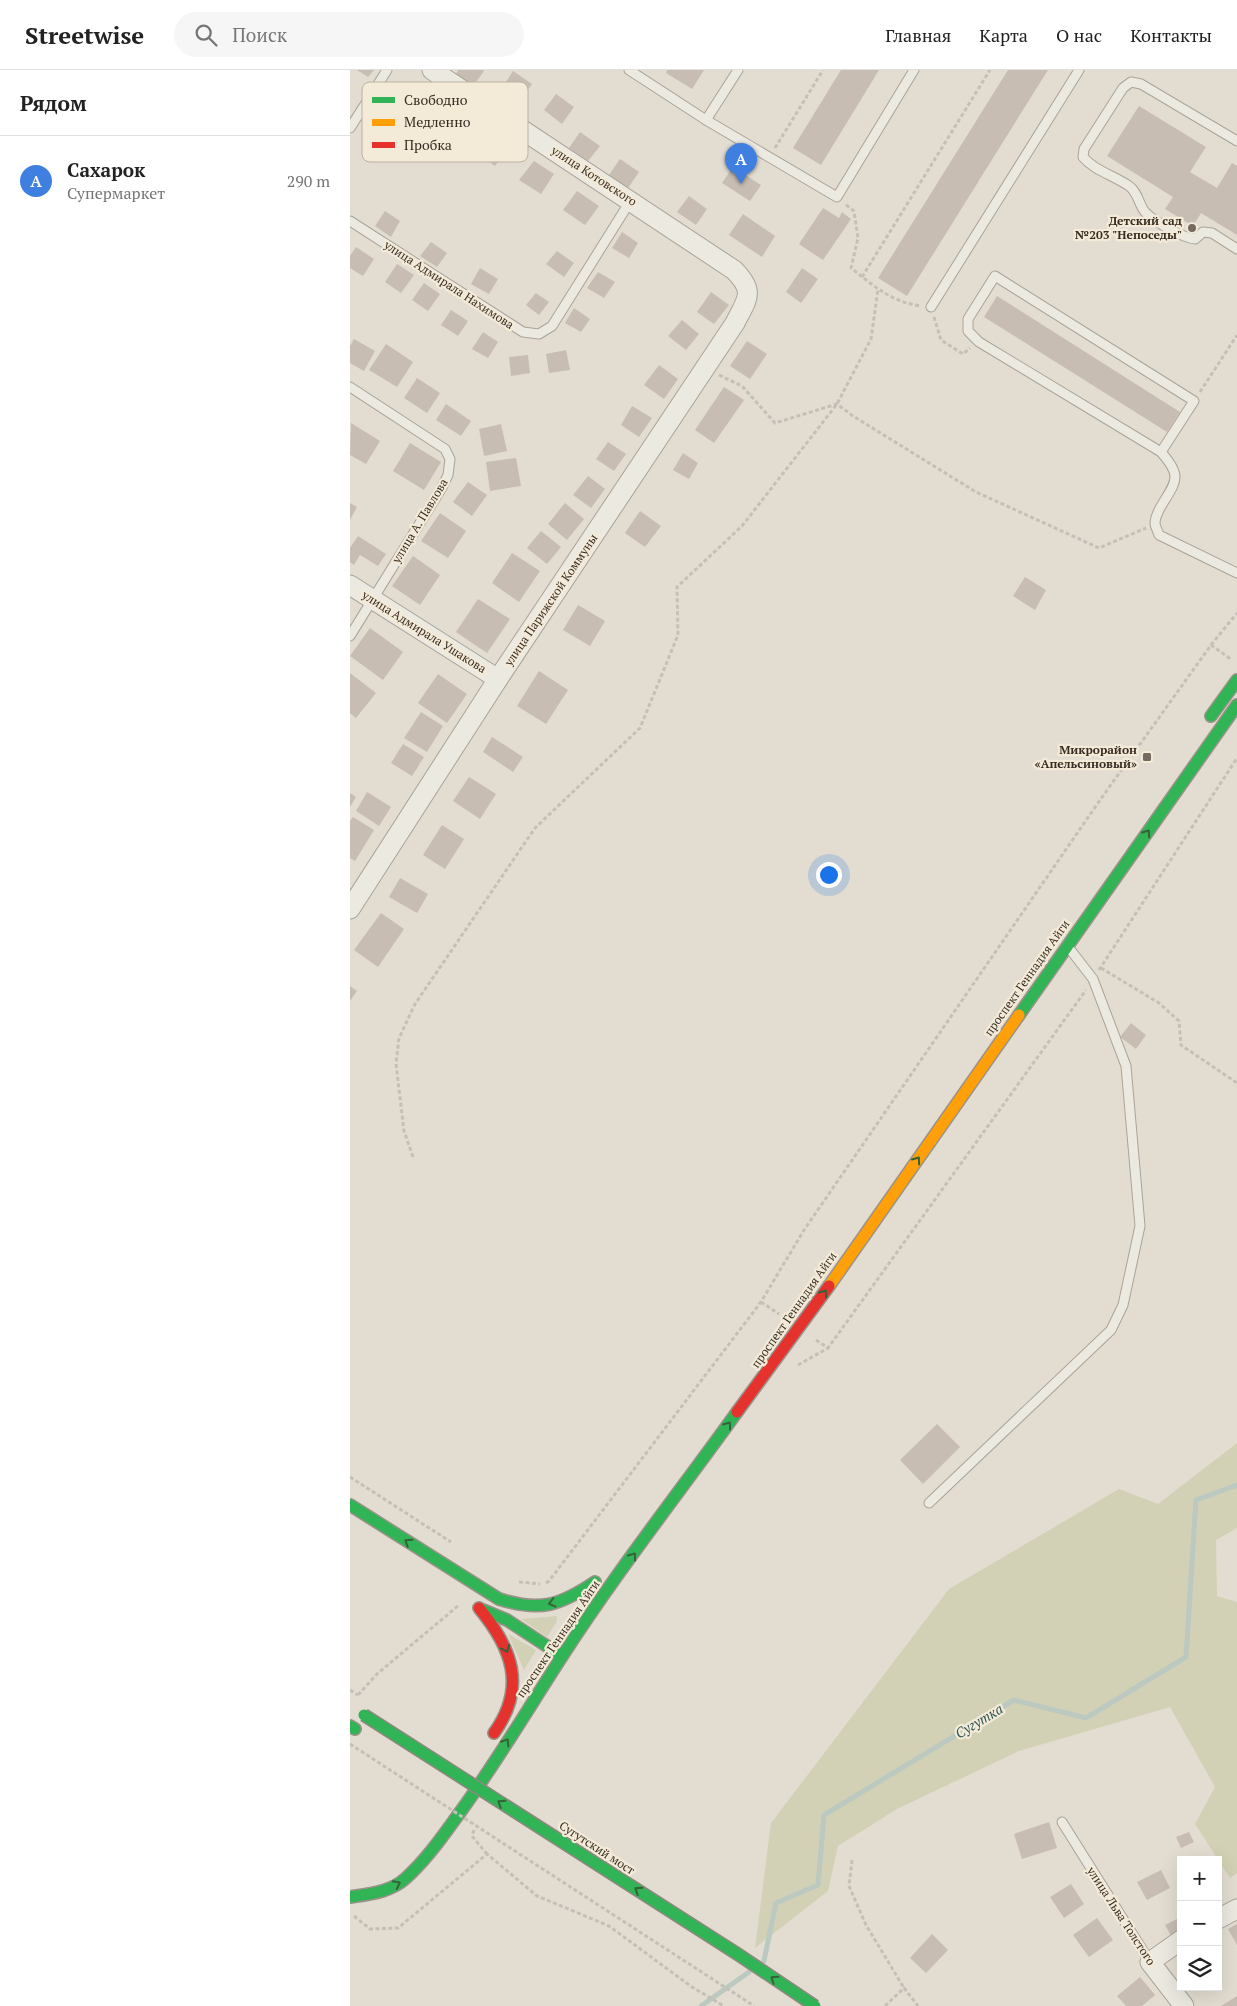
<!DOCTYPE html>
<html lang="ru">
<head>
<meta charset="utf-8">
<style>
	body { margin:0; font-family:"PT Serif",serif; background:#f6f6f6; color:#222 }
	.controls { position:absolute; right:15px; bottom:15px; display:grid; overflow:hidden; border-radius:0px; box-shadow:0 5px 20px #0002 }
	.controls button { width:45px; height:45px; display:grid; place-items:center; padding:0; border:0; border-bottom:1px solid #e0e0e0; background:#fff; color:#222; font:25px sans-serif }
	.you { position:absolute; left:478px; top:804px; width:18px; height:18px; margin:-12px; border:4px solid #fff; border-radius:50%; background:#1a73e8; box-shadow:0 0 0 8px #1a73e833 }
	.badge { display:grid; place-items:center; width:32px; height:32px; border-radius:50%; background:#746a5f; color:#fff; font-size:16px; font-weight:700 }
	.pin { position:absolute; translate:-50% -41px; filter:drop-shadow(0 1px 2px #0008) }
	.pin::after { content:''; position:absolute; top:26px; width:18px; height:15px; background:inherit; clip-path:polygon(0 0,100% 0,50% 100%) }
	.list { margin:0; padding:0; list-style:none }
	h2 { display:flex; justify-content:space-between; align-items:center; height:65px; margin:0; padding:0 20px; font-size:21px }
	h2 small { font-size:16px; font-weight:400; color:#767676 }
	.list li { display:grid; grid-template-columns:32px 1fr auto; gap:15px; align-items:center; box-sizing:border-box; height:90px; padding:0 20px; border-top:1px solid #e0e0e0 }
	.list b { display:block; font-size:19px; white-space:nowrap }
	.list p { margin:0; font-size:16px; white-space:nowrap; color:#767676 }
	.list em { font-size:16px; font-style:normal; color:#767676 }
	.icon { flex:none; width:28px; height:28px; fill:none; stroke:currentColor; stroke-width:2; stroke-linecap:round; stroke-linejoin:round }
	.map { position:relative; flex:none; width:887px; height:1936px; overflow:hidden }
	header { display:flex; align-items:center; gap:30px; box-sizing:border-box; height:70px; padding:0 25px; background:#fff; border-bottom:1px solid #e0e0e0 }
	header strong { font-size:24px }
	nav { display:flex; gap:28px; margin-inline-start:auto; font-size:18px }
	.search { width:350px; height:45px; background:#f6f6f6; display:flex; align-items:center; gap:12px; box-sizing:border-box; padding:0 18px; border-radius:28px; color:#767676; font-size:19px }
	main { display:flex }
	aside { flex:1; background:#fff }
	.map>svg:first-child { display:block }
</style>
</head>
<body>
<header>
<strong>Streetwise</strong>
<div class="search"><svg class="icon" aria-label="search" viewBox="0 0 24 24"><circle cx="10" cy="10" r="6"/><path d="M15 15l6 6"/></svg>Поиск</div>
<nav><a>Главная</a><a>Карта</a><a>О нас</a><a>Контакты</a></nav>
</header>
<main>
<aside>
<h2>Рядом<small></small></h2>
<ul class="list">
<li><span class="badge" style="background:#3f7fe0">A</span><div><b>Сахарок</b><p>Супермаркет</p></div><em>290 m</em></li>
</ul>
</aside>
<div class="map">
<svg width="887" height="1936" viewBox="0 0 887 1936">
	<rect width="100%" height="100%" fill="#e3ddd1"/>
	<g fill="#d2d1b5">
		<path d="M887,1373V1458L866,1470L867,1526L887,1532V1803L880,1808L845,1754L865,1717L820,1637L669,1681L547,1739L488,1776L478,1821L405,1878L421,1753L599,1519L769,1419L808,1434Z"/>
		<path d="M207,1546L206,1553L197,1567L171,1549Z"/>
		<path d="M158,1564L186,1580L174,1600Z"/>
	</g>
	<g fill="none" stroke-linecap="round" stroke-linejoin="round">
		<g stroke="#bbc9c0" stroke-width="5">
			<path d="M414,1891L426,1833L468,1815L474,1745L664,1630L736,1648L836,1587L846,1430L887,1415"/>
			<path d="M351,1936L399,1902"/>
		</g>
	</g>
	<g fill="#c7bdb2">
		<path d="M7,0H24L18,7Z"/>
		<path d="M108,0H133L134,1L123,16L106,4Z"/>
		<path d="M317,0H354L342,19L316,3Z"/>
		<path d="M491,0H529L471,95L443,78Z"/>
		<path d="M658,0H698L557,226L528,208Z"/>
		<path d="M163,1L182,14L171,30L152,18Z"/>
		<path d="M206,24L224,37L212,54L194,40Z"/>
		<path d="M789,36L856,77L840,102L867,118L882,93L887,96V165L851,143L843,156L815,139L823,127L757,86Z"/>
		<path d="M139,61L159,76L145,96L124,80Z"/>
		<path d="M22,62L37,73L27,88L12,78Z"/>
		<path d="M230,62L250,76L238,91L219,78Z"/>
		<path d="M270,89L289,102L278,118L259,105Z"/>
		<path d="M184,91L204,104L191,124L169,110Z"/>
		<path d="M383,97L411,115L400,131L372,113Z"/>
		<path d="M227,121L249,136L235,155L213,140Z"/>
		<path d="M339,126L357,139L346,155L327,142Z"/>
		<path d="M473,138L489,148L492,142L501,149L473,190L449,174Z"/>
		<path d="M35,141L50,151L41,167L25,156Z"/>
		<path d="M393,144L425,166L412,187L379,165Z"/>
		<path d="M272,162L288,173L279,188L262,178Z"/>
		<path d="M81,172L97,183L87,197L70,186Z"/>
		<path d="M6,177L24,189L13,206L0,198V186Z"/>
		<path d="M207,181L224,193L214,207L196,194Z"/>
		<path d="M47,194L64,205L51,223L35,212Z"/>
		<path d="M130,198L148,209L139,224L121,214Z"/>
		<path d="M452,198L468,209L451,233L436,222Z"/>
		<path d="M248,202L265,212L254,228L237,218Z"/>
		<path d="M74,213L90,224L78,241L62,230Z"/>
		<path d="M361,222L379,235L364,254L347,242Z"/>
		<path d="M186,223L199,232L189,245L176,235Z"/>
		<path d="M647,226L830,342L817,362L634,247Z"/>
		<path d="M224,238L240,249L231,262L215,253Z"/>
		<path d="M101,240L118,251L108,266L91,255Z"/>
		<path d="M332,250L349,264L336,280L318,266Z"/>
		<path d="M133,262L148,272L138,288L122,279Z"/>
		<path d="M4,269L25,281L14,301L0,293V276Z"/>
		<path d="M397,271L417,284L400,309L380,296Z"/>
		<path d="M36,274L63,292L47,317L19,300Z"/>
		<path d="M216,280L220,300L199,303L196,284Z"/>
		<path d="M178,285L180,303L161,306L159,287Z"/>
		<path d="M309,295L328,309L314,329L294,315Z"/>
		<path d="M67,308L90,323L77,343L54,328Z"/>
		<path d="M374,317L394,330L364,373L345,360Z"/>
		<path d="M96,334L121,351L111,366L86,350Z"/>
		<path d="M282,336L302,348L289,367L271,355Z"/>
		<path d="M1,353L30,371L16,394L0,385Z"/>
		<path d="M151,354L157,381L134,386L129,359Z"/>
		<path d="M258,372L276,384L264,401L246,389Z"/>
		<path d="M60,373L91,392L74,420L43,401Z"/>
		<path d="M333,383L348,393L339,409L323,400Z"/>
		<path d="M166,388L171,416L140,421L136,392Z"/>
		<path d="M238,406L255,419L241,438L223,425Z"/>
		<path d="M118,412L137,425L122,446L103,432Z"/>
		<path d="M0,433L7,437L0,450Z"/>
		<path d="M215,433L234,449L217,470L198,454Z"/>
		<path d="M290,441L311,456L295,477L275,463Z"/>
		<path d="M90,443L116,461L98,488L71,471Z"/>
		<path d="M191,461L211,477L197,494L177,478Z"/>
		<path d="M8,466L36,484L28,496L10,485L4,495L0,492V478Z"/>
		<path d="M162,483L190,501L169,532L142,513Z"/>
		<path d="M63,486L90,505L70,535L42,516Z"/>
		<path d="M675,507L696,520L685,540L663,526Z"/>
		<path d="M128,529L160,549L137,583L106,562Z"/>
		<path d="M228,535L255,551L240,576L213,560Z"/>
		<path d="M20,558L53,582L33,610L0,586Z"/>
		<path d="M189,601L218,620L196,654L167,636Z"/>
		<path d="M0,603L26,623L6,648L0,643Z"/>
		<path d="M88,604L117,624L97,653L68,633Z"/>
		<path d="M71,642L93,656L77,682L54,668Z"/>
		<path d="M142,667L173,687L163,702L133,682Z"/>
		<path d="M53,674L74,687L62,706L41,693Z"/>
		<path d="M119,707L146,724L130,749L103,731Z"/>
		<path d="M17,722L41,737L29,756L6,741Z"/>
		<path d="M0,723L6,727L0,737Z"/>
		<path d="M3,747L24,760L5,791L0,788V751Z"/>
		<path d="M92,755L114,769L95,799L73,785Z"/>
		<path d="M50,808L78,824L67,843L39,827Z"/>
		<path d="M31,843L54,859L28,897L4,880Z"/>
		<path d="M0,916L7,921L0,931Z"/>
		<path d="M781,953L796,965L786,979L770,967Z"/>
		<path d="M587,1354L610,1377L573,1414L550,1390Z"/>
		<path d="M699,1752L707,1778L672,1789L664,1764Z"/>
		<path d="M839,1762L844,1772L831,1778L826,1767Z"/>
		<path d="M811,1800L820,1818L797,1830L787,1812Z"/>
		<path d="M721,1814L734,1834L714,1848L700,1827Z"/>
		<path d="M831,1847V1865L823,1869L815,1855Z"/>
		<path d="M747,1848L763,1870L739,1887L723,1865Z"/>
		<path d="M887,1854V1875L878,1859Z"/>
		<path d="M582,1864L598,1880L576,1903L560,1888Z"/>
		<path d="M790,1907L805,1925L792,1936H776L767,1926Z"/>
		<path d="M887,1926V1936H871Z"/>
	</g>
	<g fill="none" stroke-linecap="round" stroke-linejoin="round">
		<defs>
			<g id="lane">
				<path d="M279,0L356,50L487,127L564,0"/>
				<path d="M356,50L388,0"/>
				<path d="M0,58L37,0"/>
				<path d="M887,71L791,14L781,12L773,18L734,79L733,87C745,101 763,105 779,116C788,122 788,133 795,142C803,151 833,168 845,169L853,162L862,163L887,179"/>
				<path d="M0,151L173,262L189,264L202,256L281,130"/>
				<path d="M645,206L844,331L811,382L629,272L618,261V249Z"/>
				<path d="M581,237L729,0"/>
				<path d="M0,317L95,379L100,389L98,405L91,419L0,566"/>
				<path d="M811,382C834,408 825,412 810,438C808,442 805,449 805,453C805,457 808,461 809,465L887,503"/>
				<path d="M579,1433L761,1260L773,1235L790,1156L776,996L743,909L719,878"/>
				<path d="M712,1752L800,1892"/>
			</g>
			<g id="street">
				<path d="M0,515L148,609"/>
				<path d="M0,839L148,609L385,253C397,229 406,222 384,200L82,0"/>
				<path d="M868,1849L887,1839"/>
				<path d="M831,1870L800,1892L834,1936"/>
			</g>
			<g id="fast">
				<path d="M861,646L887,610"/>
				<path d="M669,945L887,635"/>
				<path d="M0,1435L149,1529C190,1542 209,1536 245,1512"/>
				<path d="M133,1540L157,1550L212,1586"/>
				<path d="M0,1656L5,1659"/>
				<path d="M0,1827C20,1824 41,1822 56,1808C78,1788 94,1764 111,1741C147,1691 178,1639 211,1588C265,1504 328,1424 387,1342"/>
			</g>
			<path id="slow" d="M479,1216L669,945"/>
			<g id="jam">
				<path d="M387,1342L479,1216"/>
				<path d="M129,1538C162,1578 177,1617 144,1663"/>
			</g>
		</defs>
		<use href="#lane" stroke="#a9a399" stroke-width="11"/>
		<use href="#street" stroke="#a9a399" stroke-width="21"/>
		<use href="#fast" stroke="#999289" stroke-width="14"/>
		<use href="#slow" stroke="#999289" stroke-width="14"/>
		<use href="#jam" stroke="#999289" stroke-width="14"/>
		<g stroke="#c4c0b8" stroke-width="3" stroke-dasharray="4 2.5" stroke-linecap="butt">
			<path d="M425,78L473,0"/>
			<path d="M496,135L504,141L508,168L501,198C524,216 541,232 571,236"/>
			<path d="M512,207L640,0"/>
			<path d="M584,247L591,270L613,284L620,278"/>
			<path d="M369,305L392,316L425,353L487,334L503,346L626,422L749,478L796,458"/>
			<path d="M850,322L887,265"/>
			<path d="M861,575L882,590"/>
			<path d="M751,898L809,933L829,951L831,975L887,1013"/>
			<path d="M749,900L887,688"/>
			<path d="M63,1087L54,1061L46,994L49,968L65,934L185,758L290,658L328,565L327,517L392,456L487,334L521,269L528,219"/>
			<path d="M411,1232L429,1244"/>
			<path d="M466,1270L478,1278L736,920"/>
			<path d="M448,1295L478,1278"/>
			<path d="M0,1407L101,1472"/>
			<path d="M169,1512L190,1514"/>
			<path d="M196,1513L199,1511L411,1232L454,1160L750,730L861,575L887,543"/>
			<path d="M0,1620L8,1625"/>
			<path d="M8,1625L27,1604L109,1535"/>
			<path d="M124,1760L122,1766L137,1784"/>
			<path d="M502,1790L499,1816L516,1855L554,1918"/>
			<path d="M4,1846L20,1859L48,1858L137,1784L187,1826L259,1856L342,1917L374,1936"/>
			<path d="M535,1936L554,1918L568,1936"/>
		</g>
		<use href="#lane" stroke="#ece9e1" stroke-width="9"/>
		<use href="#street" stroke="#ece9e1" stroke-width="19"/>
		<use href="#fast" stroke="#30b455" stroke-width="11"/>
		<use href="#slow" stroke="#ff9f0a" stroke-width="11"/>
		<use href="#jam" stroke="#e5322d" stroke-width="11"/>
		<defs>
			<path id="fast-bridge" d="M14,1645L389,1885L465,1936"/>
		</defs>
		<use href="#fast-bridge" stroke="#8e8880" stroke-width="14" stroke-linecap="butt"/>
		<path stroke="#c4c0b8" stroke-width="3" stroke-dasharray="4 2.5" stroke-linecap="butt" d="M0,1674L404,1936"/>
		<use href="#fast-bridge" stroke="#30b455" stroke-width="11"/>
	</g>
	<defs><path id="oneway-chevron" d="M-2-3.5L2.5 0L-2 3.5" fill="none" stroke-width="1.6" stroke-linecap="round" stroke-linejoin="round" transform="scale(1.25)"/></defs>
	<g stroke="#356236">
		<use href="#oneway-chevron" transform="translate(797 763) rotate(-55)"/>
		<use href="#oneway-chevron" transform="translate(567 1090) rotate(-55)"/>
		<use href="#oneway-chevron" transform="translate(474 1223) rotate(-55)"/>
		<use href="#oneway-chevron" transform="translate(378 1355) rotate(-54)"/>
		<use href="#oneway-chevron" transform="translate(58 1472) rotate(-147)"/>
		<use href="#oneway-chevron" transform="translate(283 1486) rotate(-54)"/>
		<use href="#oneway-chevron" transform="translate(202 1533) rotate(166)"/>
		<use href="#oneway-chevron" transform="translate(156 1579) rotate(67)"/>
		<use href="#oneway-chevron" transform="translate(156 1672) rotate(-58)"/>
		<use href="#oneway-chevron" transform="translate(151 1733) rotate(-147)"/>
		<use href="#oneway-chevron" transform="translate(47 1814) rotate(-28)"/>
		<use href="#oneway-chevron" transform="translate(288 1820) rotate(-147)"/>
		<use href="#oneway-chevron" transform="translate(424 1909) rotate(-146)"/>
	</g>
	<g fill="#746a5f" stroke="#f3ebd8" stroke-width="2">
		<circle cx="842" cy="158" r="5"/>
		<rect x="792" y="682" width="10" height="10" rx="2.5"/>
	</g>
	<g text-anchor="middle" stroke-width="4.5" stroke-linejoin="round" paint-order="stroke">
		<g font-size="12" fill="#382c22" stroke="#f3ebd8">
			<text transform="translate(244 106) rotate(33)" y="4">улица Котовского</text>
			<text transform="translate(99 215) rotate(33)" y="4">улица Адмирала Нахимова</text>
			<text transform="translate(70 451) rotate(-59)" y="4">улица А. Павлова</text>
			<text transform="translate(201 530) rotate(-56)" y="4">улица Парижской Коммуны</text>
			<text transform="translate(74 562) rotate(32)" y="4">улица Адмирала Ушакова</text>
			<text transform="translate(677 908) rotate(-55)" y="4">проспект Геннадия Айги</text>
			<text transform="translate(444 1240) rotate(-55)" y="4">проспект Геннадия Айги</text>
			<text transform="translate(208 1569) rotate(-56)" y="4">проспект Геннадия Айги</text>
			<text transform="translate(247 1778) rotate(33)" y="4">Сугутский мост</text>
			<text transform="translate(771 1846) rotate(57)" y="4">улица Льва Толстого</text>
		</g>
		<g font-size="12" font-weight="bold" fill="#382c22" stroke="#f3ebd8" text-anchor="end">
			<text x="832" y="155">Детский сад<tspan x="832" dy="14">№203 "Непоседы"</tspan></text>
			<text x="787" y="684">Микрорайон<tspan x="787" dy="14">«Апельсиновый»</tspan></text>
		</g>
		<g font-size="14" font-style="italic" fill="#325653" stroke="#f3ebd8">
			<text transform="translate(629 1651) rotate(-31)" y="5">Сугутка</text>
		</g>
	</g>
	<rect x="12" y="12" width="166" height="80" rx="8" fill="#f3ebd8" stroke="#bbb2a1" stroke-width="1"/>
	<rect x="22" y="27" width="23" height="6" fill="#30b455"/>
	<rect x="22" y="49" width="23" height="7" fill="#ff9f0a"/>
	<rect x="22" y="72" width="23" height="6" fill="#e5322d"/>
	<g font-size="14" fill="#382c22">
		<text x="54" y="35">Свободно</text>
		<text x="54" y="57">Медленно</text>
		<text x="54" y="80">Пробка</text>
	</g>
</svg>
<div class="controls">
<button>+</button>
<button>−</button>
<button><svg class="icon" aria-label="layers" viewBox="0 0 24 24"><path d="M12 4l9 5-9 5-9-5zM3 14l9 5 9-5"/></svg></button>
</div>
<div class="you"></div>
<div class="pin badge" style="left:391px;top:114px;background:#3f7fe0">A</div>
</div>
</main>
</body>
</html>
